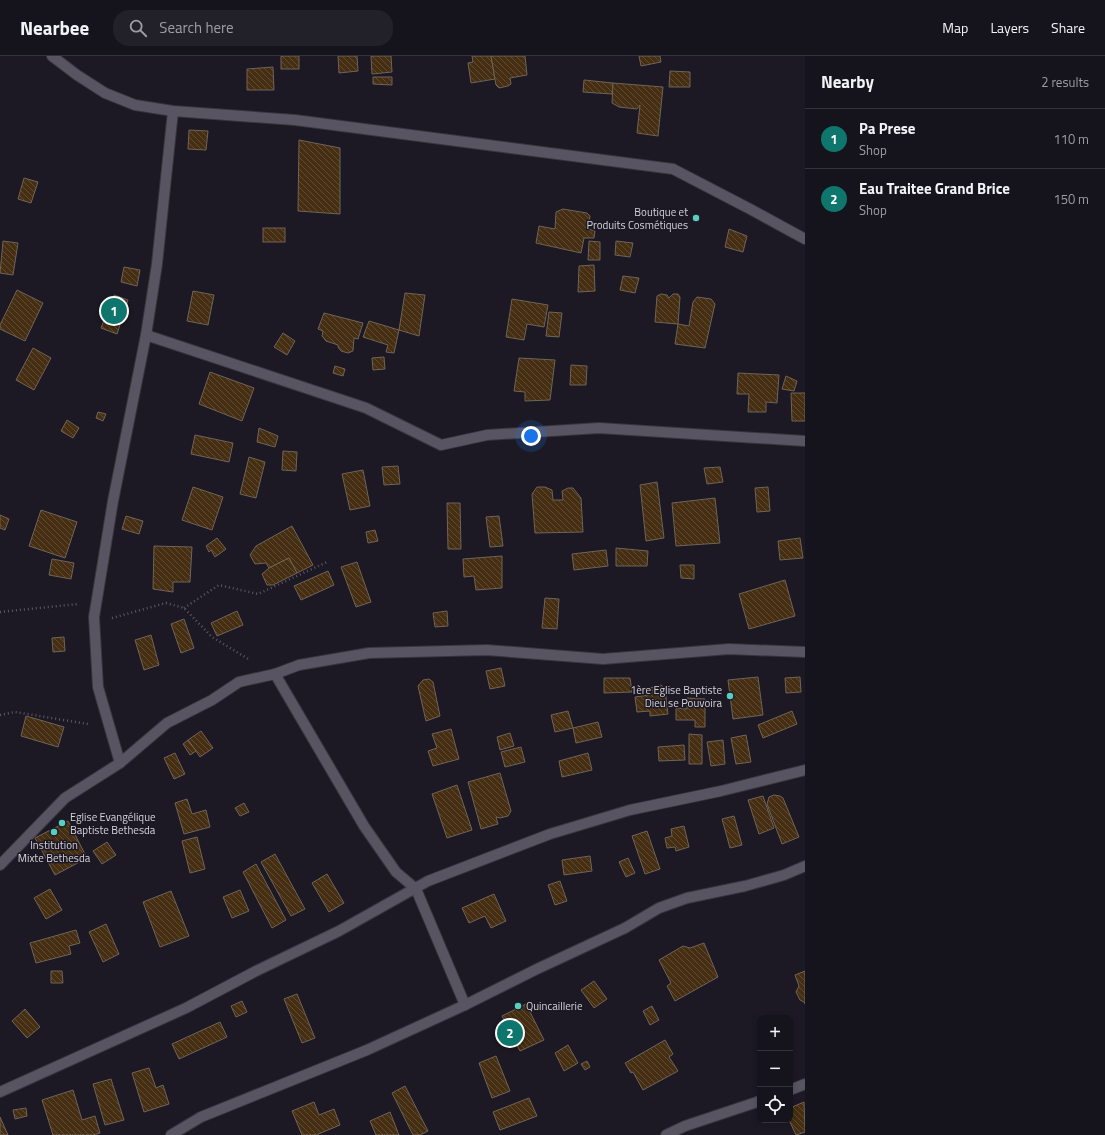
<!DOCTYPE html>
<html lang="en">
<head>
<meta charset="utf-8">
<style>
	body { margin:0; font-family:"Titillium Web",sans-serif; background:#222028; color:#f1f3f6 }
	.controls { position:absolute; right:12px; bottom:12px; display:grid; overflow:hidden; border-radius:8px; box-shadow:0 2px 6px #0003 }
	.controls button { width:36px; height:36px; display:grid; place-items:center; padding:0; border:0; border-bottom:1px solid #34323a; background:#15131b; color:#f1f3f6; font:20px sans-serif }
	.you { position:absolute; left:531px; top:380px; width:14px; height:14px; margin:-10px; border:3px solid #fff; border-radius:50%; background:#1a73e8; box-shadow:0 0 0 6px #1a73e833 }
	.badge { display:grid; place-items:center; width:26px; height:26px; border-radius:50%; background:#0f766e; color:#fff; font-size:13px; font-weight:700 }
	.pin { position:absolute; translate:-50% -50%; border:2px solid #fff; box-shadow:0 1px 4px #0006 }
	.list { margin:0; padding:0; list-style:none }
	h2 { display:flex; justify-content:space-between; align-items:center; height:52px; margin:0; padding:0 16px; font-size:17px }
	h2 small { font-size:13px; font-weight:400; color:#9d9ea3 }
	.list li { display:grid; grid-template-columns:26px 1fr auto; gap:12px; align-items:center; box-sizing:border-box; height:60px; padding:0 16px; border-top:1px solid #34323a }
	.list b { display:block; font-size:15px; white-space:nowrap }
	.list p { margin:0; font-size:13px; white-space:nowrap; color:#9d9ea3 }
	.list em { font-size:13px; font-style:normal; color:#9d9ea3 }
	.icon { flex:none; width:22px; height:22px; fill:none; stroke:currentColor; stroke-width:2; stroke-linecap:round; stroke-linejoin:round }
	.map { position:relative; flex:none; width:805px; height:1079px; overflow:hidden }
	header { display:flex; align-items:center; gap:24px; box-sizing:border-box; height:56px; padding:0 20px; background:#15131b; border-bottom:1px solid #34323a }
	header strong { font-size:19px }
	nav { display:flex; gap:22px; margin-inline-start:auto; font-size:14px }
	.search { width:280px; height:36px; background:#222028; display:flex; align-items:center; gap:10px; box-sizing:border-box; padding:0 14px; border-radius:16px; color:#9d9ea3; font-size:15px }
	main { display:flex }
	aside { flex:1; background:#15131b }
	.map>svg:first-child { display:block }
</style>
</head>
<body>
<header>
<strong>Nearbee</strong>
<div class="search"><svg class="icon" aria-label="search" viewBox="0 0 24 24"><circle cx="10" cy="10" r="6"/><path d="M15 15l6 6"/></svg>Search here</div>
<nav><a>Map</a><a>Layers</a><a>Share</a></nav>
</header>
<main>
<div class="map">
<svg width="805" height="1079" viewBox="0 0 805 1079">
	<defs>
		<pattern id="building-back-hatch" width="6" height="6" patternUnits="userSpaceOnUse"><rect width="6" height="6" fill="#452e11"/><path d="M-1 5l2 2M0 0l6 6M5-1l2 2" fill="none" stroke="#5f4b33"/></pattern>
	</defs>
	<rect width="100%" height="100%" fill="#1c1924"/>
	<g fill="url(#building-back-hatch)" stroke="#6f6458">
		<rect x="281" y="0" width="18" height="13"/>
		<path d="M338,0H357L358,15L339,17Z"/>
		<path d="M371,0H391L392,16L372,18Z"/>
		<path d="M472,0H491L495,23L471,27L468,7L473,6Z"/>
		<path d="M491,0H525L527,19L510,22L511,28L508,30L499,32L496,29Z"/>
		<path d="M639,0H660L661,6L641,10Z"/>
		<path d="M273,11L274,34H247V13Z"/>
		<path d="M670,15L690,16V31H669Z"/>
		<path d="M373,21H392V29L373,28Z"/>
		<path d="M584,24L613,27L612,38L583,36Z"/>
		<path d="M613,27L663,31L658,80L637,77L640,49L637,53L619,51L612,47Z"/>
		<path d="M189,74L208,75L206,94L188,93Z"/>
		<path d="M299,84L340,92V158L298,155Z"/>
		<path d="M24,122L38,126L31,147L18,143Z"/>
		<path d="M563,153L587,157L590,160L588,173L595,175L594,182H584L581,197L536,187L539,170L555,173L556,156Z"/>
		<rect x="263" y="172" width="22" height="14"/>
		<path d="M729,173L747,180L743,196L725,191Z"/>
		<path d="M3,185L18,187L13,219L0,217Z"/>
		<path d="M589,185L600,186V204H588Z"/>
		<path d="M616,185L633,187L630,201L615,199Z"/>
		<path d="M594,209L595,235L578,236L579,210Z"/>
		<path d="M124,211L140,214L137,230L121,226Z"/>
		<path d="M623,220L639,222L635,237L620,234Z"/>
		<path d="M17,234L43,247L25,285L0,273V269Z"/>
		<path d="M193,235L214,239L208,269L187,265Z"/>
		<path d="M405,237L425,239L419,280L399,274Z"/>
		<path d="M661,238L667,239L669,242L673,238H678L680,241L678,268L655,266L657,240Z"/>
		<path d="M114,239L128,244L117,278L101,272Z"/>
		<path d="M697,241L711,243L715,248L705,292L675,288L678,268L689,270L693,246Z"/>
		<path d="M512,243L548,249L544,271L527,268L524,284L506,281Z"/>
		<path d="M549,256L562,257L559,281L546,280Z"/>
		<path d="M324,257L363,267L358,283L354,282L353,295L348,297L341,295L338,291V289L326,285L322,280L323,275L318,273Z"/>
		<path d="M369,265L399,274L394,297L386,296L388,289L363,281Z"/>
		<path d="M283,277L295,285L287,299L274,291Z"/>
		<path d="M33,292L51,302L34,334L16,324Z"/>
		<path d="M384,301L385,313L373,314L372,302Z"/>
		<path d="M519,302L555,304L550,344L525,345V336L514,335Z"/>
		<path d="M571,309L587,310L586,329H570Z"/>
		<path d="M335,310L345,313L343,320L333,317Z"/>
		<path d="M210,316L254,332L242,365L199,348Z"/>
		<path d="M738,317L779,319L777,347L766,346V356H748L749,338H737Z"/>
		<path d="M786,320L797,325L794,335L782,333Z"/>
		<path d="M791,337H805V365H792Z"/>
		<path d="M98,356L106,358L103,365L96,362Z"/>
		<path d="M67,364L79,372L73,382L61,375Z"/>
		<path d="M259,372L278,380L275,391L257,386Z"/>
		<path d="M195,379L233,387L229,406L191,398Z"/>
		<path d="M283,395L297,396L296,415L282,414Z"/>
		<path d="M249,401L265,406L256,442L240,438Z"/>
		<path d="M398,410L400,428L384,429L382,411Z"/>
		<path d="M720,411L723,426L707,428L704,412Z"/>
		<path d="M363,414L370,450L350,454L342,418Z"/>
		<path d="M657,426L664,482L646,485L640,429Z"/>
		<path d="M193,431L223,441L212,474L182,464Z"/>
		<path d="M537,431H545L552,434L553,444H563L562,435L568,432H573L581,442L583,476L535,477L532,438Z"/>
		<path d="M768,431L770,455L757,456L755,432Z"/>
		<path d="M715,442L720,487L676,490L672,447Z"/>
		<path d="M447,447H460L461,493H448Z"/>
		<path d="M41,454L77,466L65,502L29,490Z"/>
		<path d="M0,459L9,463L5,474L0,472Z"/>
		<path d="M126,460L143,465L139,478L122,473Z"/>
		<path d="M499,460L503,490L490,491L486,461Z"/>
		<path d="M292,470L313,509L297,517L289,502L269,512L266,507L255,508L250,499L256,490Z"/>
		<path d="M375,474L378,485L368,487L366,476Z"/>
		<path d="M217,482L226,493L215,501L211,494L209,496L206,490Z"/>
		<path d="M800,482L803,502L780,504L778,485Z"/>
		<path d="M154,490L192,491L190,526H173V536L153,533Z"/>
		<path d="M616,492L648,495L647,510H616Z"/>
		<path d="M606,494L608,510L574,514L572,498Z"/>
		<path d="M502,500V532L476,534L474,520L464,521L463,503Z"/>
		<path d="M289,502L297,517L273,529H267L262,518L269,512Z"/>
		<path d="M52,503L74,507L71,523L49,519Z"/>
		<path d="M357,506L371,546L356,551L341,511Z"/>
		<path d="M680,509H694V523L681,522Z"/>
		<path d="M328,515L334,529L301,544L294,530Z"/>
		<path d="M785,524L795,560L749,573L739,538Z"/>
		<path d="M545,542L559,543L557,573L542,572Z"/>
		<path d="M237,555L243,569L217,580L211,567Z"/>
		<path d="M447,555L448,570L435,571L433,557Z"/>
		<path d="M184,563L194,592L181,597L171,568Z"/>
		<path d="M151,579L159,609L144,614L135,584Z"/>
		<path d="M64,581L65,595L53,596L52,582Z"/>
		<path d="M501,612L505,630L490,633L486,615Z"/>
		<path d="M758,621L763,659L733,663L728,624Z"/>
		<path d="M800,621L801,636L786,637L785,622Z"/>
		<path d="M604,622H630L632,636L604,637Z"/>
		<path d="M429,623L433,626L440,660L426,665L418,630L423,624Z"/>
		<path d="M661,629L665,633L668,658L650,660V655L637,656L635,641L649,639L650,632Z"/>
		<path d="M687,642L705,643V671H695V664H676V652L687,653Z"/>
		<path d="M568,655L573,672L555,676L551,659Z"/>
		<path d="M792,655L797,668L763,682L758,669Z"/>
		<path d="M26,660L64,671L58,691L21,680Z"/>
		<path d="M598,666L602,681L576,687L573,672Z"/>
		<path d="M451,673L459,703L433,710L428,695L437,692L432,678Z"/>
		<path d="M201,675L213,692L200,701L188,684Z"/>
		<path d="M510,677L514,690L500,694L497,681Z"/>
		<path d="M689,678L702,679V708H689Z"/>
		<path d="M746,679L751,706L736,708L731,682Z"/>
		<path d="M188,684L196,695L190,699L183,688Z"/>
		<path d="M723,684L725,708L711,710L707,686Z"/>
		<path d="M684,689L685,704L659,705L658,691Z"/>
		<path d="M521,691L525,706L505,711L501,696Z"/>
		<path d="M175,697L185,718L174,723L164,702Z"/>
		<path d="M588,697L592,714L562,721L559,705Z"/>
		<path d="M500,717L511,755L508,760L500,762L496,761L498,768L481,773L468,726Z"/>
		<path d="M457,729L472,774L447,782L432,738Z"/>
		<path d="M774,739L780,740L783,742L799,781L782,788L767,748L769,741Z"/>
		<path d="M763,740L774,772L759,778L748,744Z"/>
		<path d="M187,743L192,758L206,754L210,771L184,778L175,747Z"/>
		<path d="M244,747L249,756L240,760L235,752Z"/>
		<path d="M734,760L742,789L730,792L722,763Z"/>
		<path d="M68,765L87,802L55,819L35,782Z"/>
		<path d="M684,770L689,791L676,795L675,791L667,792L665,782L672,780L671,773Z"/>
		<path d="M647,775L660,813L645,818L632,780Z"/>
		<path d="M197,781L205,813L190,817L182,785Z"/>
		<path d="M107,786L116,799L102,808L93,795Z"/>
		<path d="M275,798L305,853L291,860L261,806Z"/>
		<path d="M590,800L592,815L564,819L562,804Z"/>
		<path d="M628,802L635,817L626,821L619,806Z"/>
		<path d="M256,808L286,864L272,872L243,816Z"/>
		<path d="M327,818L344,847L329,856L312,827Z"/>
		<path d="M560,825L567,845L555,849L548,829Z"/>
		<path d="M50,833L62,854L46,863L34,842Z"/>
		<path d="M240,834L249,855L232,862L223,841Z"/>
		<path d="M171,835L189,880L160,891L143,846Z"/>
		<path d="M494,838L506,865L491,872L485,860L469,867L462,852Z"/>
		<path d="M106,868L119,898L103,906L89,876Z"/>
		<path d="M76,874L80,887L69,890L71,898L36,907L30,887Z"/>
		<path d="M704,887L718,921L675,945L667,930L671,927L659,904L683,890L690,892Z"/>
		<path d="M51,915H62L63,927H51Z"/>
		<path d="M805,915V948L804,946L800,944L796,936L799,930L795,919Z"/>
		<path d="M594,925L607,943L594,952L581,934Z"/>
		<path d="M297,938L315,982L302,987L284,943Z"/>
		<path d="M242,945L247,956L236,961L231,950Z"/>
		<path d="M526,948L544,984L520,995L502,960Z"/>
		<path d="M652,950L659,964L650,969L643,955Z"/>
		<path d="M25,953L40,971L27,982L12,965Z"/>
		<path d="M220,966L227,981L179,1003L172,988Z"/>
		<path d="M665,984L673,998L669,1001L678,1015L643,1034L633,1016L631,1017L625,1007Z"/>
		<path d="M568,989L578,1007L564,1015L555,997Z"/>
		<path d="M496,1000L510,1035L492,1042L479,1007Z"/>
		<path d="M587,1005L590,1011L585,1014L581,1008Z"/>
		<path d="M149,1012L156,1032L163,1029L169,1048L144,1056L132,1017Z"/>
		<path d="M111,1023L124,1064L105,1069L93,1028Z"/>
		<path d="M405,1030L428,1075L420,1079H413L392,1037Z"/>
		<path d="M73,1034L82,1064L95,1060L100,1077L93,1079H53L42,1044Z"/>
		<path d="M529,1042L537,1060L500,1074L493,1056Z"/>
		<path d="M314,1046L319,1059L334,1053L340,1069L316,1079H302L292,1055Z"/>
		<path d="M804,1046L805,1076L796,1079L789,1064H790V1052Z"/>
		<path d="M26,1052L27,1060L15,1063L13,1054Z"/>
		<path d="M390,1056L399,1079H376L370,1065Z"/>
		<path d="M0,1061L8,1079H0Z"/>
	</g>
	<g fill="none" stroke-linecap="round" stroke-linejoin="round">
		<defs>
			<g id="minor">
				<path d="M146,279L366,352L441,389L487,379L599,372L805,385"/>
				<path d="M120,707L98,631L94,561L113,445L146,279L157,208L173,55"/>
				<path d="M0,809L65,742L120,707L167,667L212,644L239,626L275,618"/>
				<path d="M465,949L416,833L396,816L364,770L275,618L299,609L369,597L487,594L603,603L729,593L805,596"/>
				<path d="M790,1034L805,1028"/>
				<path d="M0,1036L186,952L256,915L339,875L428,825L550,778L630,754L721,735L805,714"/>
				<path d="M171,1079L201,1061L367,994L465,949L537,913L625,872L659,852L687,842L745,830L784,819L805,810"/>
				<path d="M666,1079L685,1070L760,1045"/>
			</g>
			<path id="tertiary" d="M52,0L77,19L105,37L135,49L173,55L295,64L673,113L750,153L805,183"/>
		</defs>
		<use href="#minor" stroke="#38353e" stroke-width="12"/>
		<use href="#tertiary" stroke="#38353e" stroke-width="12"/>
		<g stroke="#5c5963" stroke-width="2.5" stroke-dasharray="1 3" stroke-linecap="butt">
			<path d="M184,552L219,529L258,538L327,506"/>
			<path d="M0,556L78,548"/>
			<path d="M112,562L166,547L184,552L212,581L250,604"/>
			<path d="M0,659L15,656L88,668"/>
		</g>
		<use href="#minor" stroke="#585462" stroke-width="10"/>
		<use href="#tertiary" stroke="#585462" stroke-width="10"/>
	</g>
	<g fill="#57cec1" stroke="#1c1924" stroke-width="1.5">
		<circle cx="696" cy="162" r="4"/>
		<circle cx="730" cy="640" r="4"/>
		<circle cx="62" cy="767" r="4"/>
		<circle cx="54" cy="776" r="4"/>
		<circle cx="518" cy="950" r="4"/>
	</g>
	<g text-anchor="middle" stroke-width="3" stroke-linejoin="round" paint-order="stroke">
		<g font-size="11" fill="#d4d2da" stroke="#1c1924" text-anchor="end">
			<text x="688" y="160">Boutique et<tspan x="688" dy="13">Produits Cosmétiques</tspan></text>
			<text x="722" y="638">1ère Eglise Baptiste<tspan x="722" dy="13">Dieu se Pouvoira</tspan></text>
			<text x="70" y="765" text-anchor="start">Eglise Evangélique<tspan x="70" dy="13">Baptiste Bethesda</tspan></text>
			<text x="54" y="793" text-anchor="middle">Institution<tspan x="54" dy="13">Mixte Bethesda</tspan></text>
			<text x="526" y="954" text-anchor="start">Quincaillerie</text>
		</g>
	</g>
</svg>
<div class="controls">
<button>+</button>
<button>−</button>
<button><svg class="icon" aria-label="locate" viewBox="0 0 24 24"><circle cx="12" cy="12" r="6"/><path d="M12 2v4M12 18v4M2 12h4M18 12h4"/></svg></button>
</div>
<div class="you"></div>
<div class="pin badge" style="left:114px;top:255px">1</div>
<div class="pin badge" style="left:510px;top:977px">2</div>
</div>
<aside>
<h2>Nearby<small>2 results</small></h2>
<ul class="list">
<li><span class="badge">1</span><div><b>Pa Prese</b><p>Shop</p></div><em>110 m</em></li>
<li><span class="badge">2</span><div><b>Eau Traitee Grand Brice</b><p>Shop</p></div><em>150 m</em></li>
</ul>
</aside>
</main>
</body>
</html>
